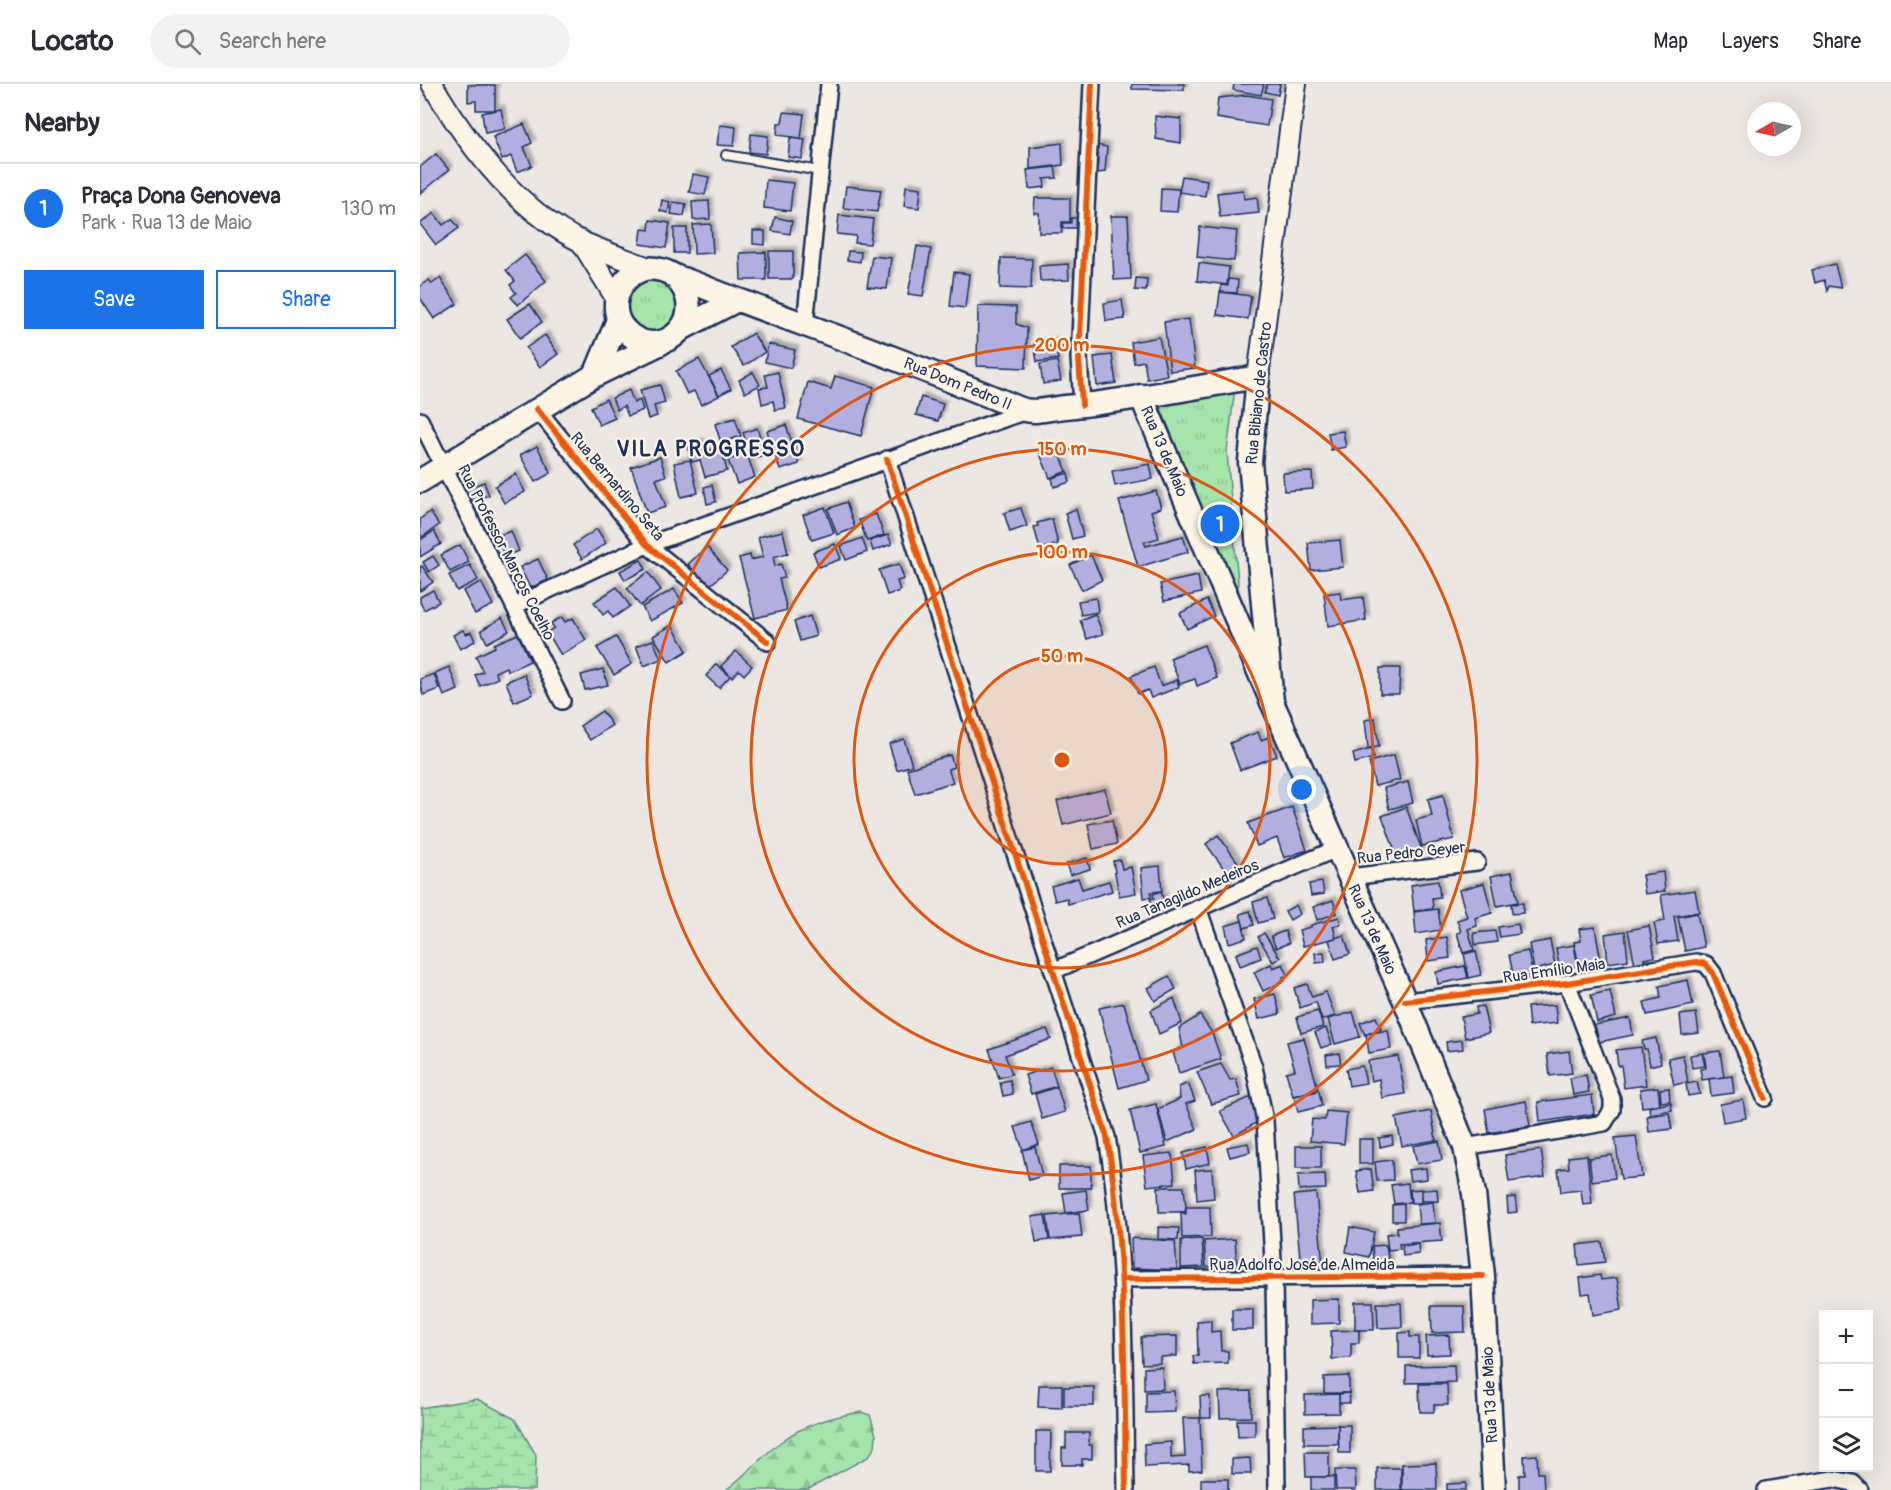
<!DOCTYPE html>
<html lang="en">
<head>
<meta charset="utf-8">
<style>
	body { margin:0; font-family:Pangolin,sans-serif; background:#f2f2f3; color:#2b2b33 }
	.controls { position:absolute; right:18px; bottom:18px; display:grid; overflow:hidden; border-radius:0px; box-shadow:0 6px 24px #0002 }
	.controls button { width:54px; height:54px; display:grid; place-items:center; padding:0; border:0; border-bottom:2px solid #e1e1e2; background:#fff; color:#2b2b33; font:30px sans-serif }
	.compass { position:absolute; left:1327px; top:18px; width:54px; height:54px; border-radius:50%; background:#fff; box-shadow:0 6px 24px #0002; rotate:261deg }
	.you { position:absolute; left:882px; top:706px; width:21px; height:21px; margin:-15px; border:4px solid #fff; border-radius:50%; background:#1a73e8; box-shadow:0 0 0 9px #1a73e833 }
	.badge { display:grid; place-items:center; width:39px; height:39px; border-radius:50%; background:#1a73e8; color:#fff; font-size:20px; font-weight:700 }
	.pin { position:absolute; translate:-50% -50%; border:3px solid #fff; box-shadow:0 2px 6px #0006 }
	.list { margin:0; padding:0; list-style:none }
	h2 { display:flex; justify-content:space-between; align-items:center; height:78px; margin:0; padding:0 24px; font-size:26px }
	h2 small { font-size:20px; font-weight:400; color:#7c7c81 }
	.list li { display:grid; grid-template-columns:39px 1fr auto; gap:18px; align-items:center; box-sizing:border-box; height:90px; padding:0 24px; border-top:2px solid #e1e1e2 }
	.list b { display:block; font-size:22px; white-space:nowrap }
	.list p { margin:0; font-size:20px; white-space:nowrap; color:#7c7c81 }
	.list em { font-size:20px; font-style:normal; color:#7c7c81 }
	.actions { display:flex; gap:12px; padding:18px 24px }
	.actions a { flex:1; padding:14px 0; border:2px solid #1a73e8; border-radius:0px; text-align:center; font-size:21px; color:#1a73e8 }
	.actions .main { background:#1a73e8; color:#fff }
	.icon { flex:none; width:33px; height:33px; fill:none; stroke:currentColor; stroke-width:2; stroke-linecap:round; stroke-linejoin:round }
	.map { position:relative; flex:none; width:1471px; height:1406px; overflow:hidden }
	header { display:flex; align-items:center; gap:36px; box-sizing:border-box; height:84px; padding:0 30px; background:#fff; border-bottom:2px solid #e1e1e2 }
	header strong { font-size:28px }
	nav { display:flex; gap:33px; margin-inline-start:auto; font-size:21px }
	.search { width:420px; height:54px; background:#f2f2f3; display:flex; align-items:center; gap:15px; box-sizing:border-box; padding:0 21px; border-radius:33px; color:#7c7c81; font-size:22px }
	main { display:flex }
	aside { flex:1; background:#fff }
	.map>svg:first-child { display:block }
</style>
</head>
<body>
<header>
<strong>Locato</strong>
<div class="search"><svg class="icon" aria-label="search" viewBox="0 0 24 24"><circle cx="10" cy="10" r="6"/><path d="M15 15l6 6"/></svg>Search here</div>
<nav><a>Map</a><a>Layers</a><a>Share</a></nav>
</header>
<main>
<aside>
<h2>Nearby<small></small></h2>
<ul class="list">
<li><span class="badge">1</span><div><b>Praça Dona Genoveva</b><p>Park · Rua 13 de Maio</p></div><em>130 m</em></li>
</ul>
<div class="actions"><a class="main">Save</a><a>Share</a></div>
</aside>
<div class="map">
<svg width="1471" height="1406" viewBox="0 0 1471 1406">
	<defs>
		<pattern id="grass-tufts" width="24" height="20" patternUnits="userSpaceOnUse" patternTransform="scale(1.5)"><rect width="24" height="20" fill="#a6e4ab"/><path d="M3 7l-1-3M5 7V3M7 7l1-3M15 17l-1-3M17 17v-4M19 17l1-3" fill="none" stroke="#8ec496"/></pattern>
		<pattern id="forest-firs" width="22" height="20" patternUnits="userSpaceOnUse" patternTransform="scale(1.5)"><rect width="22" height="20" fill="#a6e4ab"/><path d="M5 1l3.5 6h-7zM16 11l3.5 6h-7z" fill="#8ec496"/></pattern>
		<pattern id="wetland-marsh" width="20" height="14" patternUnits="userSpaceOnUse" patternTransform="scale(1.5)"><rect width="20" height="14" fill="#a6e4ab"/><path d="M1 5h8M5 5V1M11 12h8M15 12V8" fill="none" stroke="#8ec496"/></pattern>
		<filter id="shadow"><feDropShadow dx="3.5" dy="-3.5" stdDeviation="1.5" flood-color="#0004"/></filter>
	</defs>
	<rect width="100%" height="100%" fill="#ede7e4"/>
	<filter id="ink" filterUnits="userSpaceOnUse"><feTurbulence type="fractalNoise" baseFrequency=".0167" numOctaves="2"/><feDisplacementMap in="SourceGraphic" scale="12" xChannelSelector="R" yChannelSelector="G"/><feConvolveMatrix kernelMatrix="1 2 1 2 8 2 1 2 1" color-interpolation-filters="sRGB"/></filter>
	<g filter="url(#ink)">
		<g fill="url(#grass-tufts)" stroke="#608a84" stroke-width="1.5">
			<path d="M223,195H242L256,207L258,234L236,250L211,241C204,214 199,213 223,195Z"/>
			<path d="M813,305L814,312L807,368L819,512H816L739,319Z"/>
		</g>
		<path fill="url(#forest-firs)" stroke="#608a84" stroke-width="1.5" d="M441,1328L450,1331L456,1351L455,1363L448,1373L387,1406H306C326,1391 342,1372 362,1357C383,1341 415,1332 441,1328Z"/>
		<path fill="url(#wetland-marsh)" stroke="#608a84" stroke-width="1.5" d="M57,1315L95,1335L116,1371L115,1406H0V1324Z"/>
		<g fill="#b2afe0" stroke="#1b2f5e" stroke-width="1.5" filter="url(#shadow)">
			<path d="M712,0H764V6L712,5Z"/>
			<path d="M814,0H844L841,11L813,6Z"/>
			<path d="M847,0H860L858,11L845,8Z"/>
			<path d="M48,1H75V26H56V17L48,18Z"/>
			<path d="M827,11L851,15L847,42L796,34L798,14Z"/>
			<path d="M81,25L85,45L65,49L62,29Z"/>
			<path d="M364,28L384,30L381,54L357,51L358,39H362Z"/>
			<path d="M735,32L761,35V59L736,55Z"/>
			<path d="M104,40L112,59L104,63L112,82L97,88L91,72L82,76L73,53Z"/>
			<path d="M300,41L316,43L314,62L297,61Z"/>
			<path d="M331,50L348,52L346,70L329,68Z"/>
			<path d="M370,54L385,56L382,75L368,73Z"/>
			<path d="M642,59L643,81L610,85V63Z"/>
			<path d="M677,61L687,63L685,88L678,89Z"/>
			<path d="M16,70L29,86L0,110V83Z"/>
			<path d="M635,83L637,94L624,95L625,103L609,105L607,86Z"/>
			<path d="M273,90L289,93L285,111L269,108Z"/>
			<path d="M762,92L787,96L785,112L759,108Z"/>
			<path d="M346,96L373,99L370,127L344,124Z"/>
			<path d="M426,102L461,106L457,128L423,124Z"/>
			<path d="M486,102L501,104L499,124L484,122Z"/>
			<path d="M741,104L759,105L757,128L740,127Z"/>
			<path d="M823,106L824,115L837,113L839,129L800,133L797,109Z"/>
			<path d="M615,114H650V138H642V149H619V129H614Z"/>
			<path d="M242,116L250,118L248,129L240,127Z"/>
			<path d="M289,117L290,135L273,136L272,118Z"/>
			<path d="M253,118L266,120L264,132L251,130Z"/>
			<path d="M14,129L23,141L32,135L39,144L16,161L0,140Z"/>
			<path d="M419,131L453,135L450,160L435,159L436,152L417,150Z"/>
			<path d="M691,132H708L711,195L694,196Z"/>
			<path d="M355,133L372,137L370,150L352,147Z"/>
			<path d="M651,134H658V144H643V139H651Z"/>
			<path d="M230,136L250,139L246,164L220,160L222,145L229,146Z"/>
			<path d="M291,140L293,169L274,170L273,141Z"/>
			<path d="M780,143L817,147L814,177L777,173Z"/>
			<rect x="254" y="144" width="13" height="25"/>
			<path d="M333,147H345V161L333,160Z"/>
			<path d="M497,162L511,165L503,212L488,210Z"/>
			<rect x="349" y="167" width="24" height="28"/>
			<path d="M428,167L441,168L440,178L427,176Z"/>
			<path d="M346,168V196H321L320,169Z"/>
			<path d="M105,171L126,197L98,221L91,213L96,209L90,201L95,197L86,186Z"/>
			<path d="M452,172L471,174L467,205L447,203Z"/>
			<path d="M581,174L612,175L611,205L580,204Z"/>
			<path d="M779,179L809,183L807,201L777,197Z"/>
			<path d="M648,180L649,196L620,197L619,182Z"/>
			<path d="M1415,180L1421,204L1409,202L1407,207L1404,196L1395,199L1392,186Z"/>
			<path d="M534,188L549,190L545,224L530,222Z"/>
			<path d="M20,194L37,220L14,235L0,214V202L9,196L12,200Z"/>
			<path d="M716,194L727,195L726,207L715,206Z"/>
			<path d="M808,195L818,196L817,209L801,208V201L808,202Z"/>
			<path d="M800,208L831,212L828,235L797,231Z"/>
			<path d="M702,216L705,235L686,237L684,219Z"/>
			<path d="M110,220L122,238L100,254L87,235Z"/>
			<path d="M558,222L596,223V240L607,244L606,284L557,282Z"/>
			<path d="M769,235L775,284L750,287L744,238Z"/>
			<path d="M333,249L345,268L324,282L311,263Z"/>
			<path d="M125,251L138,270L120,283L106,264Z"/>
			<path d="M739,253L747,291L727,295L724,277L714,279L711,258Z"/>
			<path d="M635,257L638,275L617,278L614,260Z"/>
			<path d="M348,260L375,266L371,284L345,278Z"/>
			<path d="M692,271L696,299L677,302L674,273Z"/>
			<path d="M279,275L299,312L281,321L274,307L267,310L256,287Z"/>
			<path d="M637,277L641,297L623,300L620,280Z"/>
			<path d="M301,286L311,305L299,311L289,292Z"/>
			<path d="M333,288L340,301L325,309L319,296Z"/>
			<path d="M358,288L366,324L355,326L353,317L342,320L339,304L348,303L345,291Z"/>
			<path d="M415,292L454,303L441,352L378,335L388,298L411,305Z"/>
			<path d="M240,301L245,319L234,322L237,332L228,335L220,306Z"/>
			<path d="M209,306L214,319L220,316L223,326L208,332L204,322L197,326L192,314Z"/>
			<path d="M501,313L523,320L518,337L496,331Z"/>
			<path d="M186,315L195,334L179,341L171,323Z"/>
			<path d="M315,334L321,352L301,359L295,340Z"/>
			<path d="M366,341L379,380L360,386L347,347Z"/>
			<path d="M337,344L346,370L332,375L323,349Z"/>
			<path d="M923,347L926,363L911,366L908,349Z"/>
			<path d="M281,358L284,368L301,363L307,387L285,393L280,376L272,378L268,362Z"/>
			<path d="M117,362L131,389L115,398L100,371Z"/>
			<path d="M637,363L647,387L630,394L620,370Z"/>
			<path d="M327,370L335,393L317,400L308,376Z"/>
			<path d="M240,373L246,392L236,395L246,423L227,429L211,383Z"/>
			<path d="M270,376L278,409L261,413L254,379Z"/>
			<path d="M730,380L733,395L695,402L692,387Z"/>
			<path d="M892,388L893,405L864,407L863,389Z"/>
			<path d="M648,389L650,398L634,403L632,394Z"/>
			<path d="M96,390L105,408L84,419L75,402Z"/>
			<path d="M64,398L69,411L49,418L44,405Z"/>
			<path d="M292,401L296,418L287,420L284,403Z"/>
			<path d="M736,407L741,424L731,427L739,454L724,458L726,462L763,452L768,468L718,483L699,417Z"/>
			<path d="M426,418L435,444L417,451L408,425Z"/>
			<path d="M405,423L414,449L392,456L383,431Z"/>
			<path d="M601,424L607,442L590,448L584,429Z"/>
			<path d="M656,425L663,452L652,455L645,429Z"/>
			<path d="M10,428L19,441L2,453L0,450V435Z"/>
			<path d="M456,430L464,451L447,457L439,436Z"/>
			<path d="M632,435L638,460L620,465L614,443L618,442L617,439Z"/>
			<path d="M177,445L186,459L162,475L153,461Z"/>
			<path d="M14,447L21,460L0,473V456Z"/>
			<path d="M91,447L99,467L84,472L77,452Z"/>
			<path d="M363,447L368,469L353,473L355,482L361,480L365,494L359,495L367,526L335,534L319,474L330,471L331,476L343,473L338,453Z"/>
			<path d="M468,451L472,460L453,467L450,457Z"/>
			<path d="M442,454L447,468L426,476L421,462Z"/>
			<path d="M920,456L923,483L891,486L888,459Z"/>
			<path d="M415,460L421,475L399,483L393,468Z"/>
			<path d="M40,461L49,478L30,488L21,471Z"/>
			<path d="M287,463L307,486L288,503L268,480Z"/>
			<path d="M671,471L682,496L662,506L650,481Z"/>
			<path d="M13,472L19,481L9,488L3,478Z"/>
			<path d="M118,475L128,496L110,504L100,483Z"/>
			<path d="M221,476L226,485L205,496L200,487Z"/>
			<path d="M479,480L484,495L477,497L480,507L467,511L459,486Z"/>
			<path d="M50,481L58,496L37,507L29,491Z"/>
			<path d="M2,482L13,498L0,507V483Z"/>
			<path d="M228,488L241,506L220,522L207,504Z"/>
			<path d="M778,492L781,509L744,517L740,500Z"/>
			<path d="M61,498L73,521L55,530L43,507Z"/>
			<path d="M197,503L210,522L193,534L188,527L183,531L174,518Z"/>
			<path d="M254,505L263,519L230,537L222,523Z"/>
			<path d="M13,506L19,518L4,526L0,518V513Z"/>
			<path d="M920,508L921,516L943,513L946,536L908,542L904,510Z"/>
			<path d="M676,514L678,528L661,531L658,517Z"/>
			<path d="M787,516L794,532L767,545L760,529Z"/>
			<path d="M675,530L683,550L667,555L660,536Z"/>
			<path d="M390,532L396,552L380,557L374,538Z"/>
			<path d="M142,533L145,538L153,534L166,556L141,571L127,548L134,544L131,539Z"/>
			<path d="M82,534L89,547L67,559L61,546Z"/>
			<path d="M252,541L267,567L249,578L233,552Z"/>
			<path d="M43,546L46,550L51,548L55,557L40,565L33,551Z"/>
			<path d="M98,550L110,577L88,587L86,583L75,588L78,594L60,602L55,591L63,588L56,572L75,563L74,560Z"/>
			<path d="M196,553L212,580L194,591L177,564Z"/>
			<path d="M233,556L241,575L224,582L216,562Z"/>
			<path d="M784,561L797,594L777,602L775,595L760,600L750,574Z"/>
			<path d="M316,567L332,582L324,591L319,586L312,593L301,582Z"/>
			<path d="M296,580L310,592L299,604L286,592Z"/>
			<path d="M29,583L38,606L24,612L15,589Z"/>
			<path d="M734,583L741,602L757,596L759,603L731,614L728,606L718,610L711,592Z"/>
			<path d="M960,584H980L979,610H960Z"/>
			<path d="M183,585L188,601L165,606L161,591Z"/>
			<path d="M14,590L19,605L3,611L0,595Z"/>
			<path d="M104,590L113,610L94,618L86,598Z"/>
			<path d="M182,627L192,641L170,656L160,642Z"/>
			<path d="M955,634L959,663L948,664L945,636Z"/>
			<path d="M838,648L841,656L849,653L857,672L820,686L810,659Z"/>
			<path d="M484,655L492,681L477,686L469,660Z"/>
			<path d="M951,665L954,674L935,679L933,670Z"/>
			<path d="M530,671L534,683L528,685L533,698L495,710L487,685Z"/>
			<path d="M974,671L980,696L955,702L949,678Z"/>
			<path d="M988,698L993,719L969,725L964,704Z"/>
			<path d="M685,705L691,729L643,741L637,717Z"/>
			<path d="M1023,711L1034,755L1002,762L996,736L1012,732L1008,715Z"/>
			<path d="M872,723L887,766L864,774L857,754L837,762L828,739Z"/>
			<path d="M986,723L1003,769L979,778L962,732Z"/>
			<path d="M692,736L697,760L673,765L668,740Z"/>
			<path d="M798,751L822,784L810,793L786,760Z"/>
			<path d="M667,774L670,785L650,791L646,780Z"/>
			<path d="M700,776L702,785L711,783L716,809L699,812L693,777Z"/>
			<path d="M740,782L742,807L731,808V813L724,814L721,784Z"/>
			<path d="M1092,788L1098,818L1077,822L1071,792Z"/>
			<path d="M1243,788L1245,807L1225,810L1222,791Z"/>
			<path d="M658,794L662,805L689,797L692,807L648,820L647,814L635,817L631,802Z"/>
			<path d="M1018,797L1020,813L1012,814L1013,825L994,827L991,801Z"/>
			<path d="M902,798L904,810L891,812L889,800Z"/>
			<path d="M1064,799L1072,829L1055,834L1057,842L1048,845L1054,866L1043,869L1037,849L1041,848L1037,836L1047,833L1039,806Z"/>
			<path d="M1275,806L1279,828L1254,832L1258,857L1238,860L1234,839L1245,837L1241,811Z"/>
			<path d="M741,807L746,825L734,829L730,815L734,814L733,810Z"/>
			<path d="M847,814L853,835L838,839L833,818Z"/>
			<path d="M913,816L917,829L897,836L893,823Z"/>
			<path d="M1103,819V829L1092,830L1091,820Z"/>
			<path d="M876,821L880,830L870,836L865,827Z"/>
			<path d="M1018,825L1021,846L996,850L994,828Z"/>
			<path d="M830,827L834,841L824,844L820,830Z"/>
			<path d="M1277,829L1284,863L1265,867L1258,833Z"/>
			<path d="M919,833L921,840L913,842L916,854L883,862L879,846L891,843V841Z"/>
			<path d="M822,837L826,854L809,859L805,842Z"/>
			<path d="M1098,840L1100,850L1080,853L1078,843Z"/>
			<path d="M1229,842L1235,873L1224,875V880L1215,881L1208,846Z"/>
			<path d="M1175,843L1181,878L1159,882L1154,858L1161,857L1159,845Z"/>
			<path d="M865,847L869,859L856,864L851,852Z"/>
			<path d="M1075,847L1077,858L1055,861L1054,849Z"/>
			<path d="M1205,847L1208,876L1188,879L1185,850Z"/>
			<path d="M844,849L860,874L853,878L838,853Z"/>
			<path d="M924,851L930,870L915,875L909,856Z"/>
			<path d="M1027,853L1030,874L1008,877L1006,856Z"/>
			<path d="M1130,856L1135,881L1114,886L1109,860Z"/>
			<path d="M1154,861L1158,882L1140,886L1136,864Z"/>
			<path d="M837,862L841,874L820,882L816,870Z"/>
			<path d="M1056,867L1061,891L1049,894L1044,870Z"/>
			<path d="M1108,867L1113,891L1094,894L1089,871Z"/>
			<path d="M904,868L905,878L896,879L895,869Z"/>
			<path d="M851,880L853,884L863,880L868,891L863,893L865,897L843,907L834,888Z"/>
			<path d="M1045,882L1048,894L1018,900L1016,888Z"/>
			<path d="M749,892L756,905L735,917L728,904Z"/>
			<path d="M1268,896L1273,921L1227,931L1224,918L1241,914L1239,902Z"/>
			<path d="M887,900L892,913L906,908L915,932L902,936L896,918L880,924L874,904Z"/>
			<path d="M1190,907L1196,933L1177,938L1171,911Z"/>
			<path d="M855,910L860,930L839,935L834,915Z"/>
			<path d="M754,914L762,939L739,950L731,926Z"/>
			<path d="M704,919L726,996L699,1004L679,924Z"/>
			<path d="M1135,921L1137,939L1109,942L1107,923Z"/>
			<path d="M1063,922L1069,949L1045,954L1041,933L1057,930L1056,923Z"/>
			<path d="M898,927L903,943L881,949L877,933Z"/>
			<path d="M933,928L940,953L915,960L908,935Z"/>
			<path d="M1276,929L1279,949L1262,951L1260,931Z"/>
			<path d="M780,931L792,949L801,975L759,989L753,968L763,964L759,944Z"/>
			<path d="M956,933L961,945L945,951L940,939Z"/>
			<path d="M1210,934L1213,951L1179,958L1175,941Z"/>
			<path d="M906,944L912,960L901,964L895,948Z"/>
			<path d="M627,945L631,955L585,971L592,990L579,994L569,965Z"/>
			<path d="M968,946L971,965L949,969L946,950Z"/>
			<path d="M884,954L898,1005L873,1012L866,988L875,986L867,958Z"/>
			<path d="M1236,954L1241,979L1230,982L1227,965H1224L1222,957Z"/>
			<path d="M1042,956L1043,965L1027,967L1026,958Z"/>
			<path d="M1221,963L1226,1001L1204,1004L1201,981L1198,982L1196,966Z"/>
			<path d="M1149,967L1152,989L1130,992L1127,970Z"/>
			<path d="M1300,967L1304,993L1282,996L1280,985L1286,984L1284,969Z"/>
			<path d="M919,969L921,980L907,981L906,971Z"/>
			<path d="M1282,969L1285,982L1272,984L1270,971Z"/>
			<path d="M1263,971L1268,998L1254,1001L1248,974Z"/>
			<path d="M978,972L985,1010L962,1014L959,995L951,997L948,977Z"/>
			<path d="M801,980L810,996L816,995L821,1012L791,1020L777,988Z"/>
			<path d="M942,982L946,999L929,1002L926,985Z"/>
			<path d="M631,983L637,1002L611,1010L605,991Z"/>
			<path d="M1166,991L1169,1008L1153,1011L1150,994Z"/>
			<path d="M1312,992L1314,1009L1291,1012L1289,995Z"/>
			<path d="M590,996L593,1010L583,1012L580,998Z"/>
			<path d="M1277,998L1280,1010L1268,1012L1266,1000Z"/>
			<path d="M768,999L775,1017L766,1020L777,1045L747,1058L738,1025L760,1015L759,1003Z"/>
			<path d="M637,1003L645,1028L622,1035L615,1010Z"/>
			<path d="M1238,1003L1240,1021L1222,1023L1220,1005Z"/>
			<path d="M1249,1004L1250,1017L1241,1018L1240,1005Z"/>
			<path d="M899,1007L902,1022L878,1028L874,1012Z"/>
			<path d="M1172,1011L1174,1030L1120,1038L1118,1018Z"/>
			<path d="M831,1013L841,1036L814,1052L800,1027Z"/>
			<path d="M1323,1016L1326,1034L1303,1038L1300,1020Z"/>
			<path d="M1106,1017L1110,1042L1069,1049L1065,1025Z"/>
			<path d="M1251,1019L1252,1026L1230,1030L1229,1023Z"/>
			<path d="M736,1020L746,1063L720,1069L710,1026Z"/>
			<path d="M906,1027L927,1029L924,1060L890,1057L892,1035L905,1036Z"/>
			<path d="M1011,1027L1016,1056L982,1062L976,1034Z"/>
			<path d="M1249,1029L1252,1045L1229,1048L1227,1032Z"/>
			<path d="M611,1038L619,1060L603,1066L595,1043Z"/>
			<path d="M972,1052L973,1060L960,1063L959,1054Z"/>
			<path d="M1216,1052L1222,1093L1201,1095L1195,1054Z"/>
			<rect x="939" y="1055" width="14" height="25"/>
			<path d="M1019,1057L1022,1076L997,1080L993,1062Z"/>
			<path d="M828,1059L830,1068L810,1073L807,1063Z"/>
			<rect x="876" y="1062" width="25" height="22"/>
			<path d="M615,1063L622,1092L609,1096L602,1066Z"/>
			<path d="M787,1063L790,1079L766,1085L763,1069Z"/>
			<path d="M1121,1066L1125,1093L1089,1098L1085,1071Z"/>
			<path d="M752,1069L755,1099L727,1102L723,1072Z"/>
			<path d="M1167,1071L1172,1120L1163,1121L1161,1106L1141,1108L1138,1085L1149,1084L1148,1073Z"/>
			<path d="M1192,1071L1195,1094L1172,1097L1169,1074Z"/>
			<path d="M972,1076L973,1096L957,1097L955,1078Z"/>
			<rect x="639" y="1082" width="32" height="22"/>
			<path d="M1006,1084L1007,1095L990,1097L988,1086Z"/>
			<path d="M792,1085L794,1114L777,1116L775,1086Z"/>
			<path d="M951,1085L954,1107L940,1109L936,1087Z"/>
			<path d="M905,1090L906,1105L879,1106L878,1091Z"/>
			<path d="M988,1099L990,1118L974,1120L971,1101Z"/>
			<path d="M738,1103H764L766,1123L765,1128H739Z"/>
			<path d="M1001,1105V1119H991L990,1106Z"/>
			<path d="M1017,1105L1018,1117H1002V1106Z"/>
			<path d="M666,1106L669,1126L646,1129L643,1109Z"/>
			<path d="M896,1109L903,1181L881,1183L874,1111Z"/>
			<path d="M1095,1113L1097,1128L1088,1129L1087,1114Z"/>
			<path d="M1013,1118L1015,1139L999,1140L997,1120Z"/>
			<path d="M984,1120V1137H972V1121Z"/>
			<path d="M766,1123H790L791,1153L762,1154L761,1128L766,1130Z"/>
			<path d="M659,1129L662,1153L630,1156L627,1132Z"/>
			<path d="M625,1131L629,1156L616,1158L612,1133Z"/>
			<path d="M1020,1139L1022,1157L979,1160L980,1165L968,1166L966,1150L977,1149V1143Z"/>
			<path d="M738,1143L759,1144L758,1156L738,1155Z"/>
			<path d="M930,1143L954,1148L949,1173L926,1168Z"/>
			<path d="M711,1154L755,1157L757,1186L712,1184Z"/>
			<path d="M782,1155L784,1183L761,1184V1156Z"/>
			<path d="M815,1155L817,1182L786,1183L784,1157Z"/>
			<path d="M1182,1158L1185,1178L1159,1181L1157,1161Z"/>
			<path d="M998,1160L999,1170L983,1172L982,1162Z"/>
			<path d="M966,1161L970,1184L954,1185L952,1162Z"/>
			<path d="M1180,1191L1181,1196L1197,1194L1202,1226L1173,1231L1170,1209L1162,1210L1160,1194Z"/>
			<path d="M919,1215V1239L890,1240V1216Z"/>
			<path d="M935,1218H953L954,1246H935Z"/>
			<path d="M957,1219H981L982,1243L958,1244Z"/>
			<path d="M1011,1222H1044L1045,1248L1012,1249Z"/>
			<rect x="812" y="1225" width="21" height="21"/>
			<path d="M791,1236V1248L800,1247L801,1267H808V1279L774,1280L773,1272H778L777,1237Z"/>
			<path d="M939,1246V1259H931V1274L912,1275L911,1247Z"/>
			<path d="M990,1248V1253H999V1274H979V1249Z"/>
			<path d="M1029,1251L1030,1270L1007,1271L1006,1252Z"/>
			<path d="M757,1252V1272L740,1273V1279L722,1280L721,1253Z"/>
			<path d="M1034,1281L1035,1298L986,1299V1282Z"/>
			<path d="M742,1283L743,1305L724,1306V1284Z"/>
			<path d="M929,1292V1309H904V1293Z"/>
			<path d="M999,1300H1027L1028,1321H1014V1328H1000Z"/>
			<path d="M619,1301H642V1324L618,1323Z"/>
			<rect x="644" y="1303" width="30" height="19"/>
			<path d="M754,1307L755,1328L726,1329V1308Z"/>
			<path d="M831,1307V1333L800,1334L799,1308Z"/>
			<path d="M929,1309L930,1319H919V1310Z"/>
			<path d="M919,1310V1329L885,1330V1311Z"/>
			<path d="M780,1312H790L791,1334H781Z"/>
			<path d="M763,1334H780L782,1386L769,1387V1381L725,1383L724,1360L751,1358V1374L765,1373Z"/>
			<path d="M817,1336H835V1352L818,1353Z"/>
			<path d="M918,1341H930V1369H919Z"/>
			<path d="M918,1341V1360H884V1342Z"/>
			<path d="M616,1347H631L630,1387H616Z"/>
			<path d="M646,1349H669V1361H672V1375H662V1381H642V1364H646Z"/>
			<path d="M885,1368H909V1393H886Z"/>
			<path d="M1117,1371L1118,1389H1123L1124,1406H1099V1391H1105L1104,1372Z"/>
			<path d="M830,1374L831,1390H812V1375Z"/>
			<path d="M1016,1379L1017,1406H982V1380Z"/>
			<rect x="957" y="1384" width="24" height="22"/>
			<path d="M915,1386H935L936,1406H916Z"/>
			<rect x="891" y="1393" width="23" height="13"/>
			<rect x="781" y="1395" width="27" height="11"/>
			<path d="M1046,1399V1406H1027V1400Z"/>
		</g>
		<g fill="none" stroke-linecap="round" stroke-linejoin="round">
			<defs>
				<path id="service" d="M306,71L400,87"/>
				<g id="minor">
					<path d="M385,241L409,0"/>
					<path d="M662,321L659,274L672,0"/>
					<path d="M117,325L227,461L348,558"/>
					<path d="M0,336L142,617"/>
					<path d="M467,375L687,1053C706,1169 704,1288 706,1406"/>
					<path d="M94,522L227,461L606,327"/>
					<path d="M929,793L1057,778"/>
					<path d="M778,824L834,983L845,1037L854,1194L857,1406"/>
					<path d="M633,887L916,765"/>
					<path d="M985,917L1147,899L1276,878L1286,880L1293,889L1345,1014"/>
					<path d="M1045,1063L1184,1039L1192,1026V1015L1147,899"/>
					<path d="M702,1195L1063,1192"/>
					<path d="M1346,1406L1413,1395L1433,1399L1440,1406"/>
				</g>
				<g id="tertiary">
					<path d="M12,0C47,60 98,127 162,158C184,168 208,176 231,185"/>
					<path d="M161,157L196,214"/>
					<path d="M838,293L876,0"/>
				</g>
				<g id="secondary">
					<path d="M254,192C295,233 240,282 206,247C188,229 195,197 219,187C225,184 234,184 241,186C247,187 252,191 257,193C279,200 299,210 321,217C390,243 460,268 529,296C547,303 565,310 584,318C590,320 598,325 605,326C616,329 633,324 645,323C710,317 774,303 838,293L830,378L852,618"/>
					<path d="M261,245L317,216"/>
					<path d="M175,291L198,236"/>
					<path d="M721,312L852,618L985,917L1045,1063L1054,1110L1063,1192L1074,1406"/>
					<path d="M0,397L175,291L241,259"/>
				</g>
			</defs>
			<use href="#service" stroke="#1b2f5e" stroke-width="12"/>
			<use href="#minor" stroke="#1b2f5e" stroke-width="20"/>
			<use href="#tertiary" stroke="#1b2f5e" stroke-width="24"/>
			<use href="#secondary" stroke="#1b2f5e" stroke-width="27"/>
			<use href="#service" stroke="#fcf5e5" stroke-width="8"/>
			<use href="#minor" stroke="#fcf5e5" stroke-width="15"/>
			<use href="#tertiary" stroke="#fcf5e5" stroke-width="20"/>
			<use href="#secondary" stroke="#fcf5e5" stroke-width="22"/>
			<defs>
				<g id="cycleway">
					<path d="M662,321L659,274L672,0"/>
					<path d="M117,325L227,461L348,558"/>
					<path d="M467,375L687,1053C706,1169 704,1288 706,1406"/>
					<path d="M985,917L1147,899L1276,878L1286,880L1293,889L1345,1014"/>
					<path d="M702,1195L1063,1192"/>
				</g>
			</defs>
			<use href="#cycleway" stroke="#fcf5e5" stroke-width="10"/>
			<use href="#cycleway" stroke="#e8590c" stroke-width="6"/>
		</g>
	</g>
	<circle cx="642" cy="676" r="104" fill="#de5710" fill-opacity=".12"/>
	<g fill="none" stroke="#de5710" stroke-width="3">
		<circle cx="642" cy="676" r="104"/>
		<circle cx="642" cy="676" r="208"/>
		<circle cx="642" cy="676" r="311"/>
		<circle cx="642" cy="676" r="415"/>
	</g>
	<g text-anchor="middle" stroke-width="4.5" stroke-linejoin="round" paint-order="stroke">
		<g font-size="16" fill="#1b2f5e" stroke="#fcf5e5">
			<text transform="translate(538 299) rotate(22)" y="6">Rua Dom Pedro II</text>
			<text transform="translate(838 309) rotate(-84)" y="6">Rua Bibiano de Castro</text>
			<text transform="translate(745 367) rotate(67)" y="6">Rua 13 de Maio</text>
			<text transform="translate(198 402) rotate(50)" y="6">Rua Bernardino Seta</text>
			<text transform="translate(87 468) rotate(63)" y="6">Rua Professor Marcos Coelho</text>
			<text transform="translate(991 768) rotate(-6)" y="6">Rua Pedro Geyer</text>
			<text transform="translate(767 809) rotate(-23)" y="6">Rua Tanagildo Medeiros</text>
			<text transform="translate(953 845) rotate(66)" y="6">Rua 13 de Maio</text>
			<text transform="translate(1134 886) rotate(-8)" y="6">Rua Emílio Maia</text>
			<text x="882" y="1186">Rua Adolfo José de Almeida</text>
			<text transform="translate(1069 1311) rotate(-93)" y="6">Rua 13 de Maio</text>
		</g>
		<g font-size="22" font-weight="bold" letter-spacing="1.5" fill="#1b2f5e" stroke="#fcf5e5">
			<text x="291" y="372">VILA PROGRESSO</text>
		</g>
	</g>
	<circle cx="642" cy="676" r="9" fill="#de5710" stroke="#fcf5e5" stroke-width="3"/>
	<g font-size="18" text-anchor="middle" font-weight="bold" fill="#de5710" stroke="#fcf5e5" stroke-width="4.5" stroke-linejoin="round" paint-order="stroke">
		<text x="642" y="267">200 m</text>
		<text x="642" y="371">150 m</text>
		<text x="642" y="474">100 m</text>
		<text x="642" y="578">50 m</text>
	</g>
</svg>
<div class="controls">
<button>+</button>
<button>−</button>
<button><svg class="icon" aria-label="layers" viewBox="0 0 24 24"><path d="M12 4l9 5-9 5-9-5zM3 14l9 5 9-5"/></svg></button>
</div>
<svg class="compass" viewBox="-18 -18 36 36"><path d="M0-13l5 13h-10z" fill="#e53935"/><path d="M0 13l5-13h-10z" fill="#7c7c81"/></svg>
<div class="you"></div>
<div class="pin badge" style="left:800px;top:440px">1</div>
</div>
</main>
</body>
</html>
